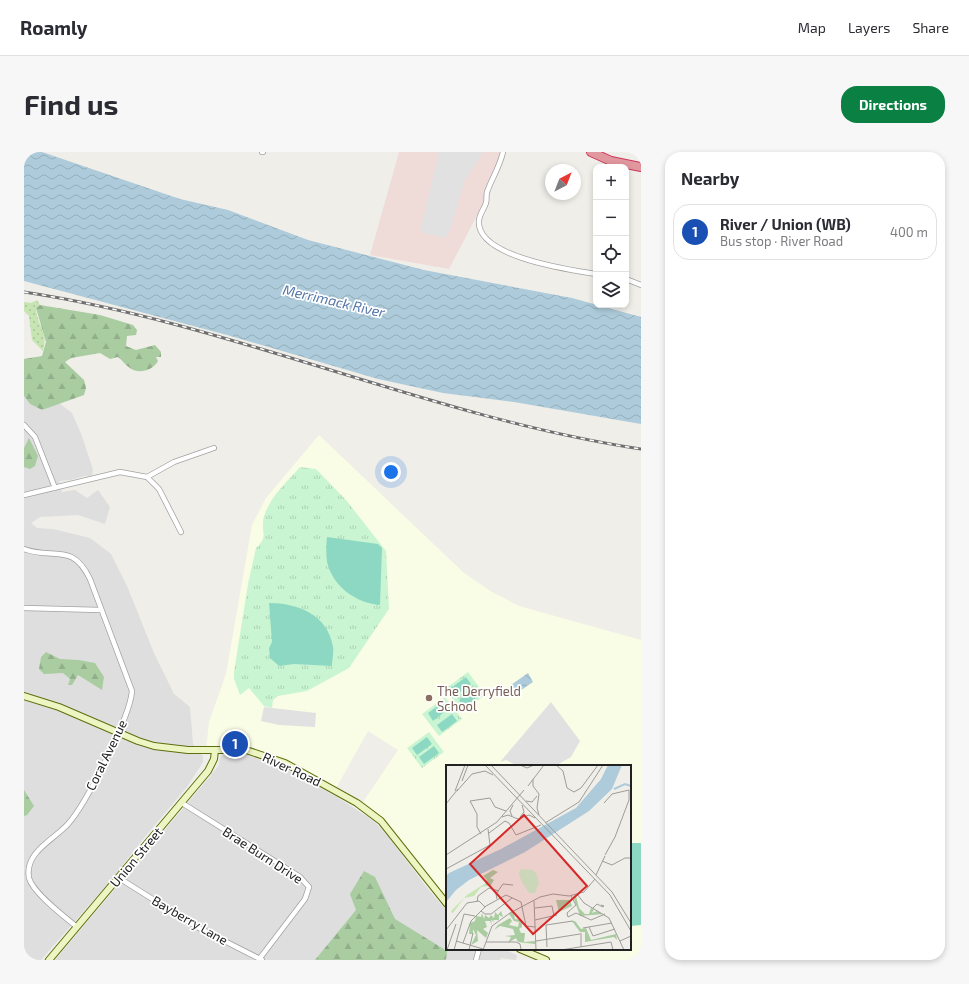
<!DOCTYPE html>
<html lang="en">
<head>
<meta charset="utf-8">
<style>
	body { margin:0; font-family:"Exo 2",sans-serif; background:#f7f7f7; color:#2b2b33 }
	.controls { position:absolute; right:12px; top:12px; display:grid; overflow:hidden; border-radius:8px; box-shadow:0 2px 6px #0003 }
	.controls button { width:36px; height:36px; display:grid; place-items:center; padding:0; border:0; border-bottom:1px solid #e1e1e2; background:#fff; color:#2b2b33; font:20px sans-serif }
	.compass { position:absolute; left:521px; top:12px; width:36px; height:36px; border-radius:50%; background:#fff; box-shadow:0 2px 6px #0003; rotate:42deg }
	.you { position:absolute; left:367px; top:320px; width:14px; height:14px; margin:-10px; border:3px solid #fff; border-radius:50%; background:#1a73e8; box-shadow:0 0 0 6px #1a73e833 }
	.badge { display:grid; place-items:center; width:26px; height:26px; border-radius:50%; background:#0b8043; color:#fff; font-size:13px; font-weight:700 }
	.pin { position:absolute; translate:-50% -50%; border:2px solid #fff; box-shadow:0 1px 4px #0006 }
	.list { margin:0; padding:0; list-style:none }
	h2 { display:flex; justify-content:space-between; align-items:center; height:52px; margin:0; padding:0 16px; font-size:17px }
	h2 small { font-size:13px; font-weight:400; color:#7c7c81 }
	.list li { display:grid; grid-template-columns:26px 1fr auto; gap:12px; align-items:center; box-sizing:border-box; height:56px; margin:0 8px 8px; padding:0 8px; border:1px solid #e1e1e2; border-radius:16px }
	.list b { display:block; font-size:15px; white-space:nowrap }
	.list p { margin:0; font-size:13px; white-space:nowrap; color:#7c7c81 }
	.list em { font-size:13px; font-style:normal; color:#7c7c81 }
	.icon { flex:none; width:22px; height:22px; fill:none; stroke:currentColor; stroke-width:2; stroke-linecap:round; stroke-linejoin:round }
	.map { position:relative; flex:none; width:617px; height:808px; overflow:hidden; border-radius:16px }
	header { display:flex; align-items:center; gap:24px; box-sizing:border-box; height:56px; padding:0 20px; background:#fff; border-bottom:1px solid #e1e1e2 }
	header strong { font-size:19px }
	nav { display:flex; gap:22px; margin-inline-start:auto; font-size:14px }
	.intro { display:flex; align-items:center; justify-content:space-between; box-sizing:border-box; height:96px; padding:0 24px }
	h1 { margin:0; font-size:28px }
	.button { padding:10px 18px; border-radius:16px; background:#0b8043; color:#fff; font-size:14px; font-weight:700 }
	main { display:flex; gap:24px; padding:0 24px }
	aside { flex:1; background:#fff; border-radius:16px; box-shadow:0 2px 6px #0003 }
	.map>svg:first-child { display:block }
</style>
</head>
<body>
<header>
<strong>Roamly</strong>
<nav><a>Map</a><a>Layers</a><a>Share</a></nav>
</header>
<div class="intro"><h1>Find us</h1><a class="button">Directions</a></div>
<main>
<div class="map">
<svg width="617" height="808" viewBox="0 0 617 808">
	<defs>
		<pattern id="grass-dots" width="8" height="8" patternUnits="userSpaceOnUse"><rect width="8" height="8" fill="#c7e5b3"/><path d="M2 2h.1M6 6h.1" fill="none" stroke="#abc49a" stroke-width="1.8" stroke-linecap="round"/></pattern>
		<pattern id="forest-firs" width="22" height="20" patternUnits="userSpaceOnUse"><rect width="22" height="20" fill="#a9cca1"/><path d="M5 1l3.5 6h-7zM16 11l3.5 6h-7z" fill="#91af8a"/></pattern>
		<pattern id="park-tufts" width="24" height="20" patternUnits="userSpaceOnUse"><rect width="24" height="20" fill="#caf5d2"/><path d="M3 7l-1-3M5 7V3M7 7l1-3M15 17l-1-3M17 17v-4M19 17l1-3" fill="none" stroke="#add2b4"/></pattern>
		<pattern id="water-waves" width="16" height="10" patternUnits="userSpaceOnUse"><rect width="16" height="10" fill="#adcbda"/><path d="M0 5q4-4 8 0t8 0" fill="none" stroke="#95aebb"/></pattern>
	</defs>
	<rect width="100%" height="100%" fill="#f0eee8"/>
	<g fill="#dfdede">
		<path d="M0,244L6,252L18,258L35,251L48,261L58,284L69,318L68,324H61L46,328L35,329L38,340L51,338L63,346L74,338L86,355L81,372L54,363L16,365L7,371L13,376L29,377L66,386L87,402L103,434L130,501L150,542L166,555L169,592L179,604V610L163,635L120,686L88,727L17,808H0Z"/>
		<path d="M203,602H221L265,619L313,645L350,669L363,683L404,737L423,759V797H479L493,803L492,808L477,806L476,808H31L188,622L195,613L196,605Z"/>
	</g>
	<path fill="#efdcd9" d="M375,0H477L461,48L425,117L346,103Z"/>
	<path fill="#fafde5" d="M295,283L440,421L468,440L495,454L617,488V808H522L496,797H606V614H423V752L374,689L337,653L374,598L344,579L311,638L235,601L182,598L185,570L202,522L228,373L242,346Z"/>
	<path fill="url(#grass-dots)" d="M13,148L16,153L12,156C13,174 25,181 19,199L8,188L5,164L0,159V150L7,151Z"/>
	<g fill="url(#forest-firs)">
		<path d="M16,153L76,163L109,173L113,178L112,183L103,184L102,194L112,198L131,193L137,200V205H132L134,209C129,218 115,223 106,216C101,213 98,208 94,205L86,207L76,201L47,206L41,210L60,228L62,236L60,243L18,258L6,252L0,244V207L18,204L22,190L12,156Z"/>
		<path d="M5,286L14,304L11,314L6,317L0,315V296Z"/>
		<path d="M22,500L36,507L55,508L71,511L80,525L78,538L54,523L48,533H44L46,527L39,521L20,522L15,517L17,505Z"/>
		<path d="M0,638L10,654L3,663L0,664Z"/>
		<path d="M340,719L351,725L371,767L423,799L422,808H291L332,758L326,742Z"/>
	</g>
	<g fill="url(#park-tufts)">
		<path d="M276,315L292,317L322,348L362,399L365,457L325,516L283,539L254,544L249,548L248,556L240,554L225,536L216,543L210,527V520L224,432L232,396C244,385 238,382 239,371C239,365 242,358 245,353C252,339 266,327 276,315Z"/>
		<path d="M444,520L461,543L438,560L421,537Z"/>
		<path d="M421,545L438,567L415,584L398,562Z"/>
		<path d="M405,580L420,600L398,616L383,596Z"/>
	</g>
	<g fill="#8dd8c3">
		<path d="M303,385L354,392L358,396L356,453C332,451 309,435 303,410C302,402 302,393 303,385Z"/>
		<path d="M245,451C274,451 304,463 309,495C310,501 308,508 308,514L270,512L255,514L246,506L245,496L248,490Z"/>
		<path d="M442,525L447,532L432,543L427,536Z"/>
		<path d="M450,537L455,544L440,555L435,548Z"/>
		<path d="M419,550L424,557L409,569L404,561Z"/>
		<path d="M428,562L433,569L418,580L413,573Z"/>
		<path d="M403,585L408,592L393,603L388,596Z"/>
		<path d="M410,594L415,601L400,612L395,605Z"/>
		<path d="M606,691H617V773L606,774Z"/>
	</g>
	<g fill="#e1e1e1">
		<path d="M415,0H459L440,30L427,76L421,86L396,80Z"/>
		<path d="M527,550L556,589L547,605L531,614H494L482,608L476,610Z"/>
		<path d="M240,555L292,561L291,575L255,573L237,569Z"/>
	</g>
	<g fill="url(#water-waves)">
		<path d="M0,0H18L156,47L204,58L284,88L400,118L548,146L617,165V272L490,250L419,241L354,227L203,183L0,129Z"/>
		<path d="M504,521L509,530L493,541L487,533Z"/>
	</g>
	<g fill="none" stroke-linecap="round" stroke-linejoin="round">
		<defs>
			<g id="street">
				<path d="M238,0H239"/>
				<path d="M479,0C476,14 468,26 463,40C462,44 463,48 462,51C460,57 456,61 455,68C451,105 546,118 572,122"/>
				<path d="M602,127L617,133"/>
				<path d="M0,273L11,285L31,336"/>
				<path d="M123,325L150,310L190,296"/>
				<path d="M0,343L96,320L123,325L135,337L157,380"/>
				<path d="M0,397C31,408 48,390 66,427L108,539C106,565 62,652 44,672C31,687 0,700 5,726C9,741 41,765 53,775"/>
				<path d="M0,456L76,458"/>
				<path d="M158,651L276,725L285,735L281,747L236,806"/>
				<path d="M95,726L173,775L238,808"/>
				<path d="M452,808L455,797"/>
			</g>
			<g id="secondary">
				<path d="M0,544L35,555L114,589L130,594L164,598H222L261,611L333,651L357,669L423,752"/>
				<path d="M496,797L522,808"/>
				<path d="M25,808L184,619L190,607L191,598"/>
			</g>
			<path id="highway" d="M567,0L587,9L617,15"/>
		</defs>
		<use href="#street" stroke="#a2a2a2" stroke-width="6"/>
		<use href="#secondary" stroke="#5c700f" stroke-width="8"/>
		<use href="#highway" stroke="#cc375b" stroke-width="10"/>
		<use href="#street" stroke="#fff" stroke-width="4.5"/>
		<use href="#secondary" stroke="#edf5c2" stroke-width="6"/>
		<use href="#highway" stroke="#e0979d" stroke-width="8"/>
		<defs>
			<path id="rail" d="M0,140C210,172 406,265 617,297"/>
		</defs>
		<use href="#rail" stroke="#6f6f6f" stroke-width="3"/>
		<use href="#rail" stroke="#fff" stroke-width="1.5" stroke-dasharray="4.5" stroke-linecap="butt"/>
	</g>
	<circle fill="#8d6e63" stroke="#fff" stroke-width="1.5" cx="405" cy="546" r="4"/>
	<g text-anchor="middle" stroke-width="3.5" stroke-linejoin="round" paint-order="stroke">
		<g font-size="13" fill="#785e54" stroke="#fff" text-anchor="start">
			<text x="413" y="544">The Derryfield<tspan x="413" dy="15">School</tspan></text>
		</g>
		<g font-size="13" fill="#212121" stroke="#fff">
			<text transform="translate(82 603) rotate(-64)" y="5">Coral Avenue</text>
			<text transform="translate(268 617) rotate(25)" y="5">River Road</text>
			<text transform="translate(239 703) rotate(33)" y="5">Brae Burn Drive</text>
			<text transform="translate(112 705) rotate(-50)" y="5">Union Street</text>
			<text transform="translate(166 768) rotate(30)" y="5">Bayberry Lane</text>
		</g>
		<g font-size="14" font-style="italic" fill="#5476a9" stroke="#fff">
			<text transform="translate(310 149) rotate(13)" y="5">Merrimack River</text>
		</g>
	</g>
	<g transform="translate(422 613)">
		<rect width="185" height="185" fill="#f0eee8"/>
		<path d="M40,118L41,121L35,122L28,131L18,133L7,148L5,147L6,145L21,130Z" fill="#c7e5b3"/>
		<path d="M47,105L52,107L44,113L48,115L45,120L41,121L39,118L41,115L37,111ZM130,131L133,143L139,149H143L145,143L148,144L146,148L151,146L157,149L134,151L128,134ZM110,135H124L126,141L113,147ZM67,146L69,154L76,155V162L73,164L75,168H79L78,177L89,176V179L72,177L70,173L62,178L65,172L59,171L69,170L67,164L54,161L48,165L52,160L64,153L66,156L63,160L72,162L73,157L68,156L63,149ZM49,147L52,150L55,146L57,152L53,150V155H47L49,157L45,155L46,160L44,156H39L41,162L37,164L42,168L40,173L31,165L32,176L25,180L30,170L27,164V169H23L24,158L29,156L30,151L35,152L36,148L38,154L39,150L43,153L45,150L48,153ZM126,156H129L135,164L140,163L145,175L170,169L171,175L168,172L139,177V167H134Z" fill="#a9cca1"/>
		<path d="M74,104L87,105L91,110L93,118L89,128H83L77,119L73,110Z" fill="#caf5d2"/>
		<path d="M162,0H176L166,24L143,46L79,87L23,115L10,125L0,137V111L3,108L55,84L130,43L155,14Z" fill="#adcbda"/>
		<path fill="none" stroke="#adcbda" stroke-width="2" d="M168,24L179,19L185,21V24"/>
		<path fill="none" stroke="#9d9c98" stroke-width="1" d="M39,0L164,130L185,166M45,0L166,127L185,158M74,0L81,3L88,0M110,0L117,6L121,23L128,27L135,23L152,0M87,14V21L93,29L91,43L93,50M16,16L22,0M82,21L98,0M9,26L19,0M11,26L26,9L39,6L47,10M80,36L86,37L91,31M158,38L166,29L183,25M0,39L12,24M66,51L64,46L67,40M56,52L62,50L72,54L83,50L89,53M74,52L78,47L76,40M99,58L133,37L157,0M43,68L59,56L63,58L70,70L95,60M35,69L31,62V49L24,36L44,33L49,42L60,46M0,90L51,57L78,25M159,90L169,72L183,35V25M156,96L166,100L179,93H185M0,104L44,80L42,64M150,110L159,91M131,129L138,138L163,153L178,185M125,131L130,140L121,148L122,152L130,148L145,155L159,149M51,134L50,129L57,119L67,120M88,136L90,185M31,137L32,131L43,123L53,126M89,143L106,141L108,151M147,143L151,139L157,142L158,141L155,140M35,146L39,149H45L66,133M89,155L111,150M143,162L147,171L169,164M137,163L166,158M0,165L21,138L33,136L39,142M10,176L37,184M90,176L134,169M174,176L185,171M40,177H70L74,179L75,184M17,178L25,156L40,141L60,130L75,137L80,161L89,162M101,182L100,160L127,156M135,182V168M1,185L10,159M8,185L18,149L29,151M23,185L27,168M37,185L46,161L64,148L94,132L107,129L123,131L138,127L149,114M115,185L165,177L167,185"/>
		<path fill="#d62828" fill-opacity="0.15" stroke="#d62828" stroke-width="2" d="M78,50L141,121L87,169L24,99Z"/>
		<rect width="185" height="185" fill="none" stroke="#212121" stroke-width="2"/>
	</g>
</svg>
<div class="controls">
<button>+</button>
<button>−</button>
<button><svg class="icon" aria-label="locate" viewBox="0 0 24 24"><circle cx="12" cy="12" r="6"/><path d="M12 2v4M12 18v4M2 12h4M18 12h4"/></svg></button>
<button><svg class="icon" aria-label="layers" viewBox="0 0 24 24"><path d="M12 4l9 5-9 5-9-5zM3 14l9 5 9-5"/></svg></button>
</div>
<svg class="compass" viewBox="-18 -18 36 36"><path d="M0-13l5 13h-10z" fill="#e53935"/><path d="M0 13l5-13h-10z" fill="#7c7c81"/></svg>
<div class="you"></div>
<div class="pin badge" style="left:211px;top:592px;background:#1a4fb4">1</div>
</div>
<aside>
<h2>Nearby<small></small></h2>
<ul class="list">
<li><span class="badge" style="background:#1a4fb4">1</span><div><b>River / Union (WB)</b><p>Bus stop · River Road</p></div><em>400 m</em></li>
</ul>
</aside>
</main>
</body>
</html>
